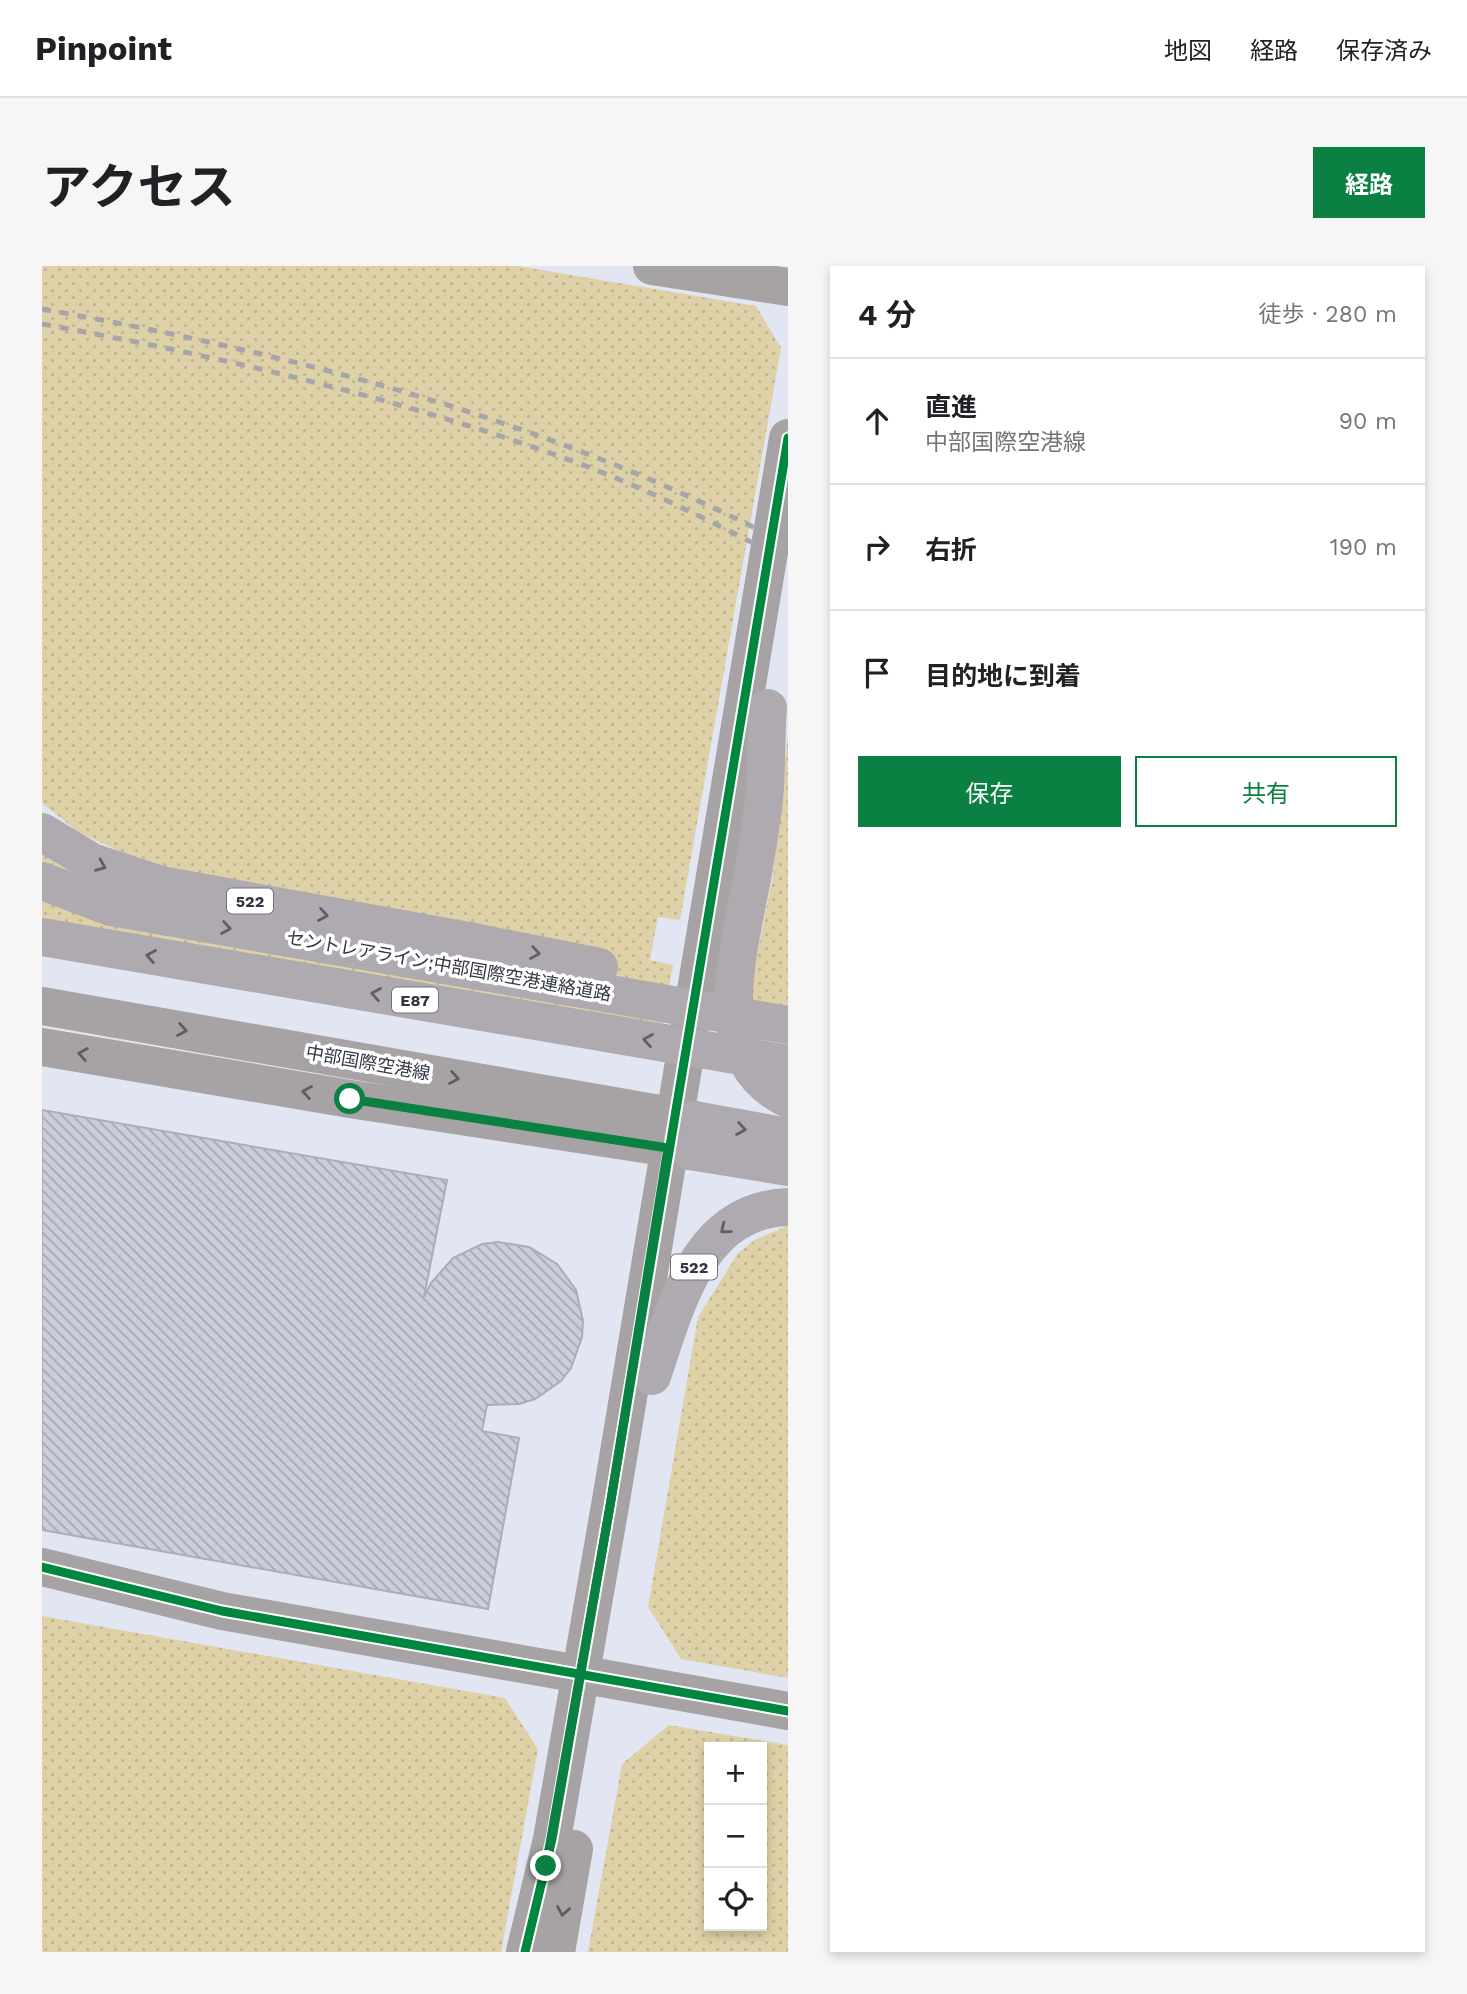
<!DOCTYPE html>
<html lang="ja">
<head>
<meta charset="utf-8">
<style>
	body { margin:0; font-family:"Work Sans","Noto Sans JP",sans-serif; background:#f6f6f6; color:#202124 }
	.controls { position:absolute; right:21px; bottom:21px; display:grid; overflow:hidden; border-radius:0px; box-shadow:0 4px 10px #0003 }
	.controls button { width:63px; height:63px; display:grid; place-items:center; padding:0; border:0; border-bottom:2px solid #e0e0e0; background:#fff; color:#202124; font:35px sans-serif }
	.stop { position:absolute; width:21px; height:21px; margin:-16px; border:5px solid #0b8043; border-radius:50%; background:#fff }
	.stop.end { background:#0b8043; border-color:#fff; box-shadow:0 2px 7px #0008 }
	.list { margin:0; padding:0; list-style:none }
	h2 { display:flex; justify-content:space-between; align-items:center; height:91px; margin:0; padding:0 28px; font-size:30px }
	h2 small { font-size:23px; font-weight:400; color:#757577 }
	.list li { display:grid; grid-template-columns:46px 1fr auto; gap:21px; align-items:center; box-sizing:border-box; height:126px; padding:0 28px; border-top:2px solid #e0e0e0 }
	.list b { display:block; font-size:26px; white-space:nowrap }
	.list p { margin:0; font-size:23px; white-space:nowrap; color:#757577 }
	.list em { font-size:23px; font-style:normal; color:#757577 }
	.actions { display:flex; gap:14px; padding:21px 28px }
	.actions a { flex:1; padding:16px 0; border:2px solid #0b8043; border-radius:0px; text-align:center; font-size:24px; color:#0b8043 }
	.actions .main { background:#0b8043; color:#fff }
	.icon { flex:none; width:38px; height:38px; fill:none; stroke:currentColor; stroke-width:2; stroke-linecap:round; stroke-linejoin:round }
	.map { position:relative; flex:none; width:746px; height:1686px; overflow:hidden; border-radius:0px }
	header { display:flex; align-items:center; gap:42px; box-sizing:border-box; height:98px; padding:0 35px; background:#fff; border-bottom:2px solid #e0e0e0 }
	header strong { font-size:33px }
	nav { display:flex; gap:38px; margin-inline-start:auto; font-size:24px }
	.intro { display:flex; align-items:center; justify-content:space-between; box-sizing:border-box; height:168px; padding:0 42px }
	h1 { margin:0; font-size:49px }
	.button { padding:18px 32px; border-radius:0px; background:#0b8043; color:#fff; font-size:24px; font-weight:700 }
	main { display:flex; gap:42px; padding:0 42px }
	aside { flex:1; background:#fff; border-radius:0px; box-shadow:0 4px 10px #0003 }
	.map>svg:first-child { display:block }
</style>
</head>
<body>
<header>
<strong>Pinpoint</strong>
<nav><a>地図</a><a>経路</a><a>保存済み</a></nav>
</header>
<div class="intro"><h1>アクセス</h1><a class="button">経路</a></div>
<main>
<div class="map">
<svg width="746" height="1686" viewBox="0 0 746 1686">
	<defs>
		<pattern id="grass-dots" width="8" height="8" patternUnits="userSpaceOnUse" patternTransform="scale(1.75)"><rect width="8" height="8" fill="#dfd1a7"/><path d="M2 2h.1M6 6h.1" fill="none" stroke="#c0b491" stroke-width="1.8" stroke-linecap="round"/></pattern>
		<pattern id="building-back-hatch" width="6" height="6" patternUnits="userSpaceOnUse" patternTransform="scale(1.75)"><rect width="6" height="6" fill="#caceda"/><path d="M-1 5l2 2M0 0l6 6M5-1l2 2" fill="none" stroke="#a5a8b3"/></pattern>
	</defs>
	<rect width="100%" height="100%" fill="#e2e6f3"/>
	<g fill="url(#grass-dots)" fill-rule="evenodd">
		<path d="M0,0H476L714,40L739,82L638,654L616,651L608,694L631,699L619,764L0,656V578L94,593L36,566L0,537Z"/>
		<path d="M746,469V815L729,801L704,744L731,609Z"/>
		<path d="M746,960V1412L639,1393L606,1341L656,1051L696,987L714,973Z"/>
		<path d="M0,1350L463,1432L496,1483L459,1686H0Z"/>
		<path d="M627,1459L746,1479V1686H546L580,1498ZM667,1481H720V1660H667Z"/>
	</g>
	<path fill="url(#building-back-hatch)" stroke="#aaaeba" stroke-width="2" d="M0,844L405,914L382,1031L389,1017L411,992L440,978L456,976L487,981L515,998L534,1024L541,1055L540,1071L529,1102L519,1115L493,1133L477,1138L445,1139L440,1165L477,1172L446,1343L0,1264Z"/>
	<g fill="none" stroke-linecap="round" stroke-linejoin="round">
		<g stroke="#a7a3a5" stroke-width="38">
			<path d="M610,0L746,21"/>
			<path d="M0,740L652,854"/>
			<path d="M0,781L308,833L648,885"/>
			<path d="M0,1301L180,1345L746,1445"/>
			<path d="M483,1686L510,1573L568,1240L746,172"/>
			<path d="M514,1686L532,1583"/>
		</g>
		<g stroke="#aeaab0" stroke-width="38">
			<path d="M726,442C723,477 726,514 720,549C716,577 712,605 706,633C693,700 669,795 746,833"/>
			<path d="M0,566L50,596L119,619L426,675"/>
			<path d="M0,615L69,641"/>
			<path d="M652,854L746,871"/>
			<path d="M648,885L746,901"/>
			<path d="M610,1110C634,1040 656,944 746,941"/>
		</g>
		<g stroke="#a6a5a9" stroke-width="5" stroke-dasharray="9 9" stroke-linecap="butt">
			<path d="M0,43C259,89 513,156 746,279"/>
			<path d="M0,58C187,92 371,135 549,202C616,228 682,262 746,295"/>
		</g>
		<g stroke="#aeaab0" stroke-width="38">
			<path d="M69,641L746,759"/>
			<path d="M0,671L746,798"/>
			<path d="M426,675L557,701"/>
		</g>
		<defs>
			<g id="cycleway">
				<path d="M0,1301L180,1345L746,1445"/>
				<path d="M483,1686L510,1573L568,1240L746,172"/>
			</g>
		</defs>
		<use href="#cycleway" stroke="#fff" stroke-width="13"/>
		<use href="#cycleway" stroke="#00873e" stroke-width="9"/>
	</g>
	<defs><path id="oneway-chevron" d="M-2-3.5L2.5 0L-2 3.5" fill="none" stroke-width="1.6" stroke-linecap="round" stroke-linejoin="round" transform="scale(1.75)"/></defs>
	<g stroke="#5e5f6a">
		<use href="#oneway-chevron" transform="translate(59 600) rotate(22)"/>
		<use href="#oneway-chevron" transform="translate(281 649) rotate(10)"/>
		<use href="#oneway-chevron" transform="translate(184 662) rotate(10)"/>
		<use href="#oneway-chevron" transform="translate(493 687) rotate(10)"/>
		<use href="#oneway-chevron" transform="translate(109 690) rotate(-170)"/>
		<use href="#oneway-chevron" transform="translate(334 728) rotate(-170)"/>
		<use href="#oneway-chevron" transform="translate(606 774) rotate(-170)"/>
		<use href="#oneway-chevron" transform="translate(699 863) rotate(10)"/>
		<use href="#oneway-chevron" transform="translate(683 963) rotate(141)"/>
	</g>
	<g stroke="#5c5d67">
		<use href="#oneway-chevron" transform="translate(140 764) rotate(10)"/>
		<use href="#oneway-chevron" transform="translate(41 788) rotate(-170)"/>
		<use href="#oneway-chevron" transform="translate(412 812) rotate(10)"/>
		<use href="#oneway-chevron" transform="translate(265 826) rotate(-170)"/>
		<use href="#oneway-chevron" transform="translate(521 1645) rotate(100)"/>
	</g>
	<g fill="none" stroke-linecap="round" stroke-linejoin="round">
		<path stroke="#0b8043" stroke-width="9" d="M308,833L626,882L568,1240L504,1600"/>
	</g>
	<g text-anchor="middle" stroke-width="7" stroke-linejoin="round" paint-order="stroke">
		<g fill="#fff" stroke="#70737d" stroke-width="2">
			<rect x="185" y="622.5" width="46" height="25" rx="5"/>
			<rect x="350" y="721.5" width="46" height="25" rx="5"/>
			<rect x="629" y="988.5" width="46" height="25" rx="5"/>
		</g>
		<g font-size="16" font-weight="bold" fill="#333745">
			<text x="208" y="641">522</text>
			<text x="373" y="740">E87</text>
			<text x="652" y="1007">522</text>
		</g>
		<g font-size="18" fill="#333745" stroke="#fff">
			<text transform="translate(407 700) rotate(10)" y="6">セントレアライン;中部国際空港連絡道路</text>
			<text transform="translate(326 797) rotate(10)" y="6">中部国際空港線</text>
		</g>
	</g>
</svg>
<div class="controls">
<button>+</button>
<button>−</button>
<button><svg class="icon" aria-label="locate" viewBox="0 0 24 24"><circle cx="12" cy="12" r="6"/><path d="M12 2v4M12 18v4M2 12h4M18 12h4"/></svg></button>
</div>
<div class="stop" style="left:308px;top:833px"></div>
<div class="stop end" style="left:504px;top:1600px"></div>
</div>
<aside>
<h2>4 分<small>徒歩 · 280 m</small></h2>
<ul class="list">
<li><svg class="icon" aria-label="ahead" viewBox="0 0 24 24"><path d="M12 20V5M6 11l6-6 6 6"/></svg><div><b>直進</b><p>中部国際空港線</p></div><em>90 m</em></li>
<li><svg class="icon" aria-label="right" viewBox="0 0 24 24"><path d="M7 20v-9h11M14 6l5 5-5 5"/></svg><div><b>右折</b></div><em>190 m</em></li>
<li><svg class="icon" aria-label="arrive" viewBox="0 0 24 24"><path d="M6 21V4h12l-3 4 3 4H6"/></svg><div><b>目的地に到着</b></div></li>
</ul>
<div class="actions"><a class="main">保存</a><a>共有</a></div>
</aside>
</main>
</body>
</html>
